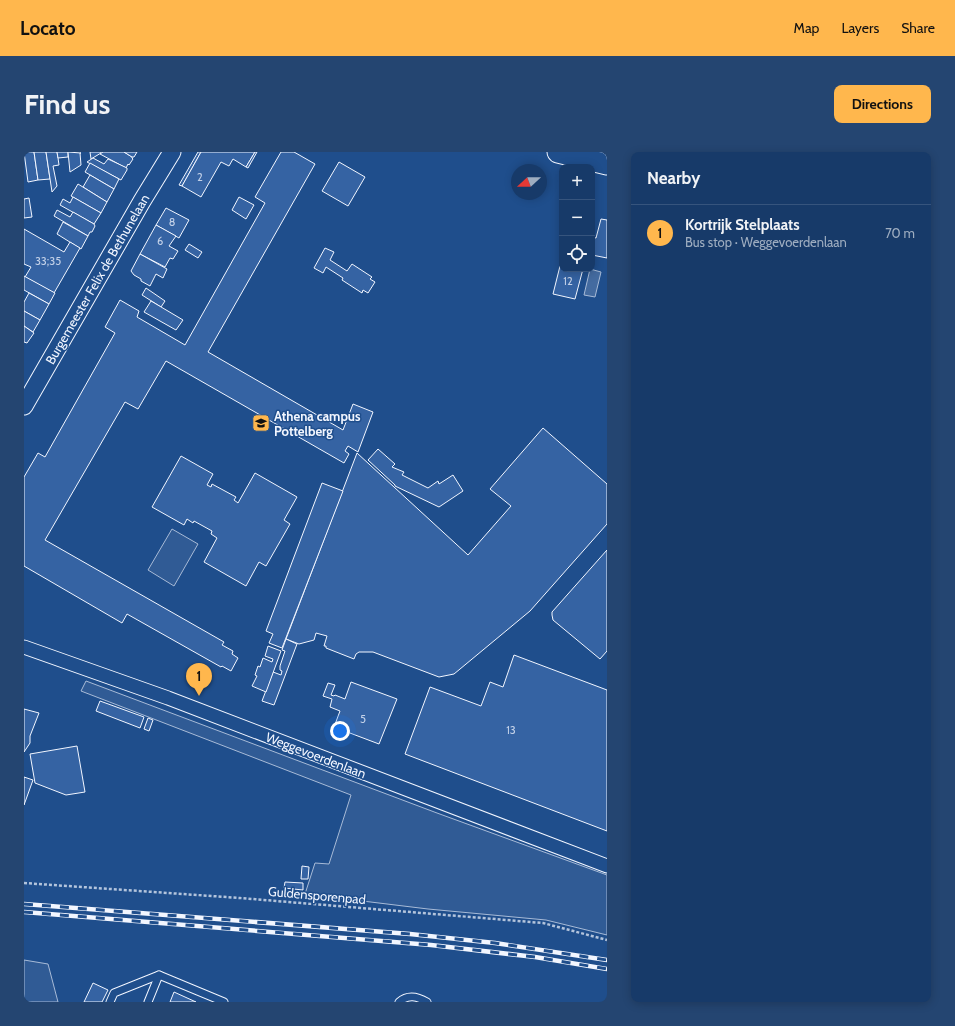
<!DOCTYPE html>
<html lang="en">
<head>
<meta charset="utf-8">
<style>
	body { margin:0; font-family:Cabin,sans-serif; background:#244571; color:#f1f3f6 }
	.controls { position:absolute; right:12px; top:12px; display:grid; overflow:hidden; border-radius:8px; box-shadow:0 2px 10px #0003 }
	.controls button { width:36px; height:36px; display:grid; place-items:center; padding:0; border:0; border-bottom:1px solid #36547d; background:#173a69; color:#f1f3f6; font:20px sans-serif }
	.compass { position:absolute; left:487px; top:12px; width:36px; height:36px; border-radius:50%; background:#173a69; box-shadow:0 2px 10px #0003; rotate:249deg }
	.you { position:absolute; left:316px; top:579px; width:14px; height:14px; margin:-10px; border:3px solid #fff; border-radius:50%; background:#1a73e8; box-shadow:0 0 0 6px #1a73e833 }
	.badge { display:grid; place-items:center; width:26px; height:26px; border-radius:50%; background:#ffb74d; color:#111; font-size:13px; font-weight:700 }
	.pin { position:absolute; translate:-50% -33px; filter:drop-shadow(0 1px 2px #0008) }
	.pin::after { content:''; position:absolute; top:21px; width:14px; height:12px; background:inherit; clip-path:polygon(0 0,100% 0,50% 100%) }
	.list { margin:0; padding:0; list-style:none }
	h2 { display:flex; justify-content:space-between; align-items:center; height:52px; margin:0; padding:0 16px; font-size:17px }
	h2 small { font-size:13px; font-weight:400; color:#9eadc0 }
	.list li { display:grid; grid-template-columns:26px 1fr auto; gap:12px; align-items:center; box-sizing:border-box; height:56px; padding:0 16px; border-top:1px solid #36547d }
	.list b { display:block; font-size:15px; white-space:nowrap }
	.list p { margin:0; font-size:13px; white-space:nowrap; color:#9eadc0 }
	.list em { font-size:13px; font-style:normal; color:#9eadc0 }
	.icon { flex:none; width:22px; height:22px; fill:none; stroke:currentColor; stroke-width:2; stroke-linecap:round; stroke-linejoin:round }
	.map { position:relative; flex:none; width:583px; height:850px; overflow:hidden; border-radius:8px }
	header { display:flex; align-items:center; gap:24px; box-sizing:border-box; height:56px; padding:0 20px; background:#ffb74d; color:#111 }
	header strong { font-size:19px }
	nav { display:flex; gap:22px; margin-inline-start:auto; font-size:14px }
	.intro { display:flex; align-items:center; justify-content:space-between; box-sizing:border-box; height:96px; padding:0 24px }
	h1 { margin:0; font-size:28px }
	.button { padding:10px 18px; border-radius:8px; background:#ffb74d; color:#111; font-size:14px; font-weight:700 }
	main { display:flex; gap:24px; padding:0 24px }
	aside { flex:1; background:#173a69; border-radius:8px; box-shadow:0 2px 10px #0003 }
	.map>svg:first-child { display:block }
</style>
</head>
<body>
<header>
<strong>Locato</strong>
<nav><a>Map</a><a>Layers</a><a>Share</a></nav>
</header>
<div class="intro"><h1>Find us</h1><a class="button">Directions</a></div>
<main>
<div class="map">
<svg width="583" height="850" viewBox="0 0 583 850">
	<rect width="100%" height="100%" fill="#1f4e8c"/>
	<g fill="#305b95" stroke="#a8bbd7">
		<path d="M148,377L174,392L150,434L124,418Z"/>
		<path d="M62,529L413,661L583,723V783L522,768L404,757L281,742L291,711L305,712L327,643L57,539Z"/>
		<path d="M0,808L24,812L34,850H0Z"/>
	</g>
	<path fill="#446ba0" stroke="#a8bbd7" d="M566,117L577,120L571,145L560,143Z"/>
	<g fill="#3563a3" stroke="#f2f6ff">
		<path d="M0,0H10L14,28L4,30Z"/>
		<path d="M10,0H22L26,27L14,28Z"/>
		<path d="M22,0H33L34,6L35,13L29,14L33,34L28,40Z"/>
		<path d="M33,0H44V5L34,6Z"/>
		<path d="M44,0L57,1H56L57,13L46,20Z"/>
		<path d="M66,0H77V1L67,7Z"/>
		<path d="M79,0H100L108,5V6L109,7L105,13L104,12L102,16L76,2Z"/>
		<path d="M100,0H113L110,5H108Z"/>
		<path d="M174,0H177L158,34L155,33Z"/>
		<path d="M177,0H231L222,15L209,7L205,14L197,10L177,45L158,34Z"/>
		<path d="M231,0H233L224,16L222,15Z"/>
		<path d="M257,0H270L291,12L184,200L319,278L329,252L349,260L334,300L324,294L321,299L325,302L320,311L142,209L114,257L101,250L21,388L200,490L198,493L209,499L208,502L214,506L207,519L198,514L197,515L103,462L98,471L0,414V325L14,301L21,305L91,181L81,175L96,148L115,159L113,165L161,193L241,51L231,45Z"/>
		<path d="M69,6L80,12L84,7L103,16V18L97,28L63,10Z"/>
		<path d="M315,10L341,25L324,54L298,39Z"/>
		<path d="M66,11L95,27L90,37L61,20Z"/>
		<path d="M66,23L90,37L83,50L59,35Z"/>
		<path d="M54,32L83,50L77,61L47,44Z"/>
		<path d="M49,45L77,61L70,72L36,53L39,47L46,51Z"/>
		<path d="M215,45L230,53L222,67L208,58Z"/>
		<path d="M5,46L8,65L0,66V47Z"/>
		<path d="M142,56L165,68L155,86L132,73Z"/>
		<path d="M33,58L46,65L49,60L70,72L71,74L68,80H66L64,84L30,64Z"/>
		<path d="M577,67L583,68V106L568,103V85L572,86Z"/>
		<path d="M39,70L64,84L57,97L33,82Z"/>
		<path d="M132,73L152,84L145,94L154,99L149,107L146,106L141,115L116,102Z"/>
		<path d="M0,77L40,100L46,90L56,96L30,141L1,125L7,115L0,112Z"/>
		<path d="M165,92L178,100L174,106L161,98Z"/>
		<path d="M301,96L310,100L306,108L323,119L328,112L348,125L346,127L351,130L344,141L339,138L338,141L318,128L319,126L302,115L299,121L290,116Z"/>
		<path d="M116,102L143,117L139,126L132,122L126,134L117,129V127L110,123L107,119Z"/>
		<path d="M536,114H538V117H559L551,147L529,142Z"/>
		<path d="M0,124L31,141L25,152L0,138Z"/>
		<path d="M122,136L141,149L137,155L118,143Z"/>
		<path d="M5,141L25,152L16,168L0,159V150Z"/>
		<path d="M127,149L159,168L152,178L120,160Z"/>
		<path d="M0,159L16,168L9,180L0,174Z"/>
		<path d="M0,174L10,181L3,191L0,190Z"/>
		<path d="M519,276L583,332V372L506,459L430,522L415,525L349,500H335L332,502L330,507L302,496V494H300L303,484L292,481L290,488L275,492L262,487L333,301L444,403L487,354L466,337Z"/>
		<path d="M354,297L371,312L368,315L380,320L378,323L404,336L414,329L415,332L429,323L439,339L415,355L371,334V333L344,308Z"/>
		<path d="M157,304L189,322L183,333L187,335L188,332L212,345L210,348L214,351L231,321L273,345L260,368L266,372L242,414L235,410L222,434L180,410L193,386L187,382L188,379L170,369L169,371L163,367L160,373L128,355Z"/>
		<path d="M298,331L319,339L258,496L245,491L249,482L242,479Z"/>
		<path d="M583,398V499L576,507L529,468L528,463V460Z"/>
		<path d="M262,487L273,492L250,553L238,549L249,520L257,523L258,519L256,518V514L261,499L258,498Z"/>
		<path d="M244,494L257,499L242,540L228,534L233,524L231,523L234,514L236,515L239,506L248,510L249,507L241,504Z"/>
		<path d="M490,503L583,538V679L381,602L406,535L457,554L466,530L479,535Z"/>
		<path d="M327,530L373,547L355,592L310,575L316,559L306,555L308,547L299,544L304,531L311,533L307,543L310,544L311,543L321,547Z"/>
		<path d="M76,549L120,565L116,576L72,559Z"/>
		<path d="M0,557L15,561L6,584V591L0,600Z"/>
		<path d="M124,566L129,568L125,579L120,577Z"/>
		<path d="M53,594L61,640L42,643L11,631L6,602Z"/>
		<path d="M0,625L9,628L0,653Z"/>
		<path d="M278,714L285,715L284,727H277Z"/>
		<path d="M261,730L279,731V738L260,736Z"/>
		<path d="M69,831L84,838L78,850H60Z"/>
		<path d="M150,840L172,850H146Z"/>
	</g>
	<g fill="none" stroke-linecap="round" stroke-linejoin="round">
		<defs>
			<g id="service">
				<path d="M86,850L90,841L135,823L200,850"/>
				<path d="M124,850L135,823"/>
				<path d="M375,850C384,842 393,844 403,850"/>
			</g>
			<path id="minor" d="M0,495L144,546L583,714"/>
			<path id="tertiary" d="M0,254L118,49L148,0"/>
			<path id="primary" d="M534,0L583,12"/>
		</defs>
		<use href="#service" stroke="#f2f6ff" stroke-width="9"/>
		<use href="#minor" stroke="#f2f6ff" stroke-width="15"/>
		<use href="#tertiary" stroke="#f2f6ff" stroke-width="19"/>
		<use href="#primary" stroke="#f2f6ff" stroke-width="23"/>
		<path stroke="#b3c4dc" stroke-width="2.5" stroke-dasharray="3 2" stroke-linecap="butt" d="M0,731L216,746L519,771L583,788"/>
		<use href="#service" stroke="#1f4e8c" stroke-width="7"/>
		<use href="#minor" stroke="#1f4e8c" stroke-width="13"/>
		<use href="#tertiary" stroke="#1f4e8c" stroke-width="17"/>
		<use href="#primary" stroke="#1f4e8c" stroke-width="21"/>
		<defs>
			<g id="rail">
				<path d="M0,752L386,782L471,791L583,808"/>
				<path d="M0,760L407,793L511,805L583,817"/>
			</g>
		</defs>
		<use href="#rail" stroke="#f2f6ff" stroke-width="4.5"/>
		<use href="#rail" stroke="#1f4e8c" stroke-width="3" stroke-dasharray="9" stroke-linecap="butt"/>
	</g>
	<defs>
		<symbol id="school-square" viewBox="-11 -11 22 22"><rect x="-9" y="-9" width="18" height="18" rx="4" fill="#ffb74d" stroke="#1f4e8c"/><path d="M0-5L7-2L0 1L-7-2ZM-4 1L0 2.5L4 1V4Q0 6-4 4Z" fill="#111"/></symbol>
	</defs>
	<g fill-rule="evenodd">
		<use href="#school-square" x="227" y="261" width="20" height="20"/>
	</g>
	<g text-anchor="middle" stroke-width="3" stroke-linejoin="round" paint-order="stroke">
		<g font-size="11" fill="#c3d1e8">
			<text x="176" y="29">2</text>
			<text x="148" y="74">8</text>
			<text x="136" y="93">6</text>
			<text x="24" y="113">33;35</text>
			<text x="544" y="133">12</text>
			<text x="339" y="571">5</text>
			<text x="487" y="582">13</text>
		</g>
		<g font-size="13" fill="#f2f6ff" stroke="#1f4e8c">
			<text transform="translate(73 127) rotate(-60)" y="5">Burgemeester Felix de Bethunelaan</text>
			<text transform="translate(292 603) rotate(21)" y="5">Weggevoerdenlaan</text>
			<text transform="translate(293 743) rotate(5)" y="5">Guldensporenpad</text>
		</g>
		<g font-size="13" font-weight="bold" fill="#f2f6ff" stroke="#1f4e8c" text-anchor="start">
			<text x="250" y="269">Athena campus<tspan x="250" dy="15">Pottelberg</tspan></text>
		</g>
	</g>
</svg>
<div class="controls">
<button>+</button>
<button>−</button>
<button><svg class="icon" aria-label="locate" viewBox="0 0 24 24"><circle cx="12" cy="12" r="6"/><path d="M12 2v4M12 18v4M2 12h4M18 12h4"/></svg></button>
</div>
<svg class="compass" viewBox="-18 -18 36 36"><path d="M0-13l5 13h-10z" fill="#e53935"/><path d="M0 13l5-13h-10z" fill="#9eadc0"/></svg>
<div class="you"></div>
<div class="pin badge" style="left:175px;top:544px">1</div>
</div>
<aside>
<h2>Nearby<small></small></h2>
<ul class="list">
<li><span class="badge">1</span><div><b>Kortrijk Stelplaats</b><p>Bus stop · Weggevoerdenlaan</p></div><em>70 m</em></li>
</ul>
</aside>
</main>
</body>
</html>
